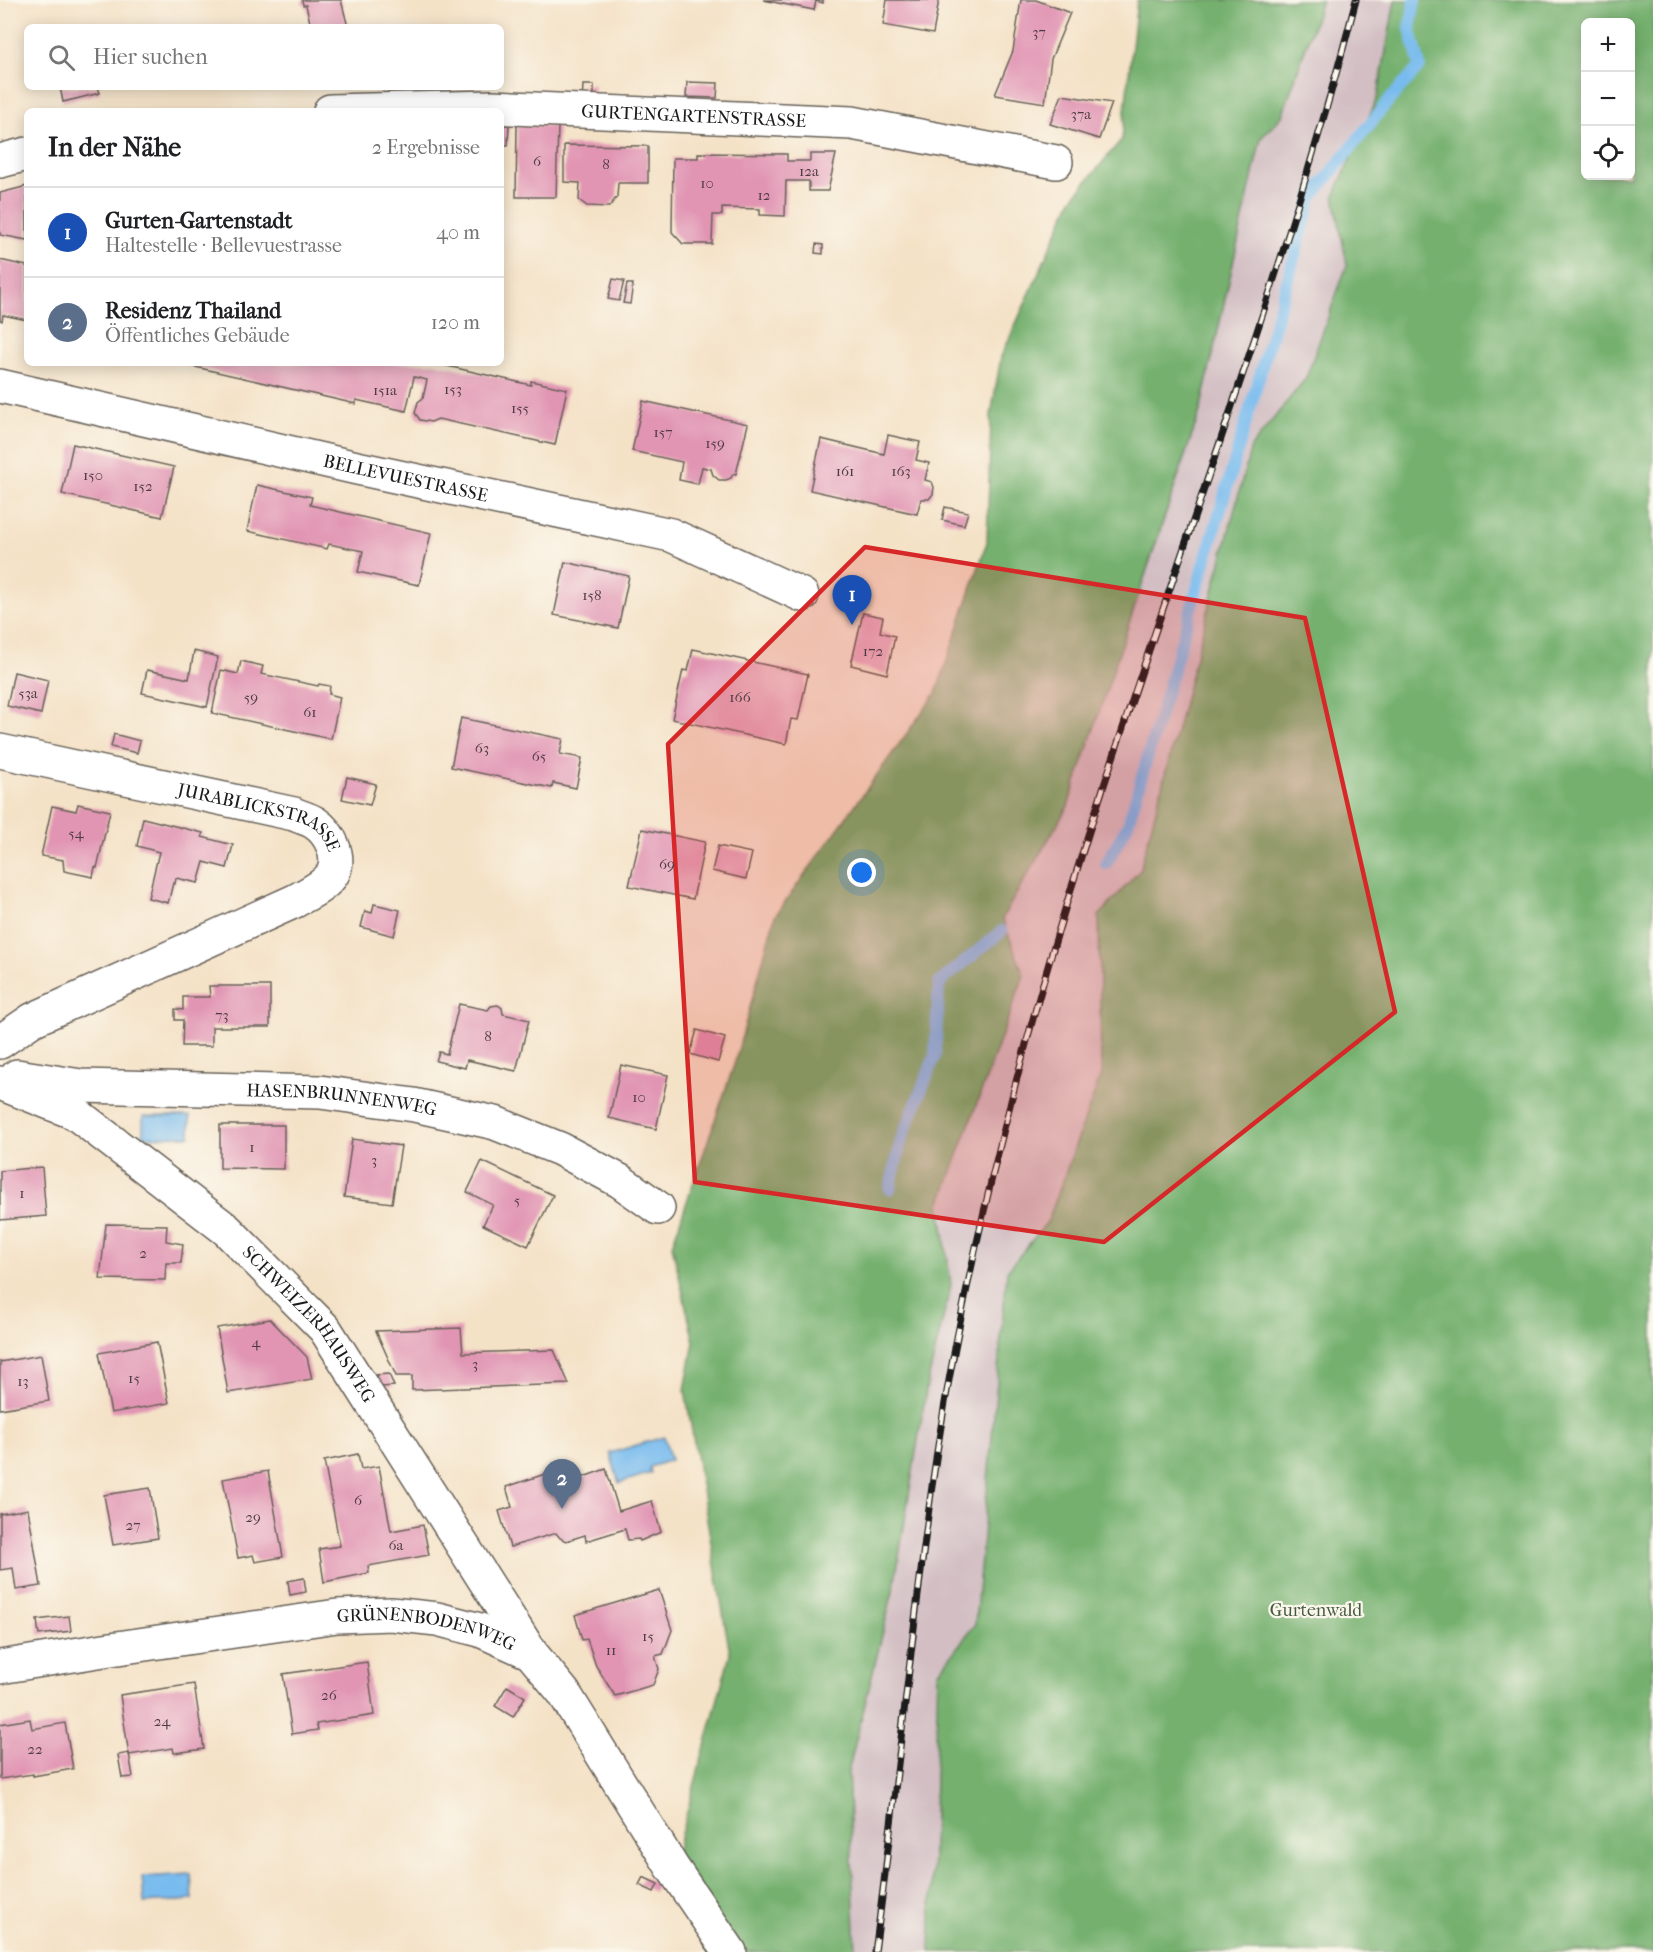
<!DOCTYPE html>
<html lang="de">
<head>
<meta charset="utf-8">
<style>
	body { margin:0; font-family:"IM FELL French Canon",serif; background:#f6f6f6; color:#202124 }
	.controls { position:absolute; right:18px; top:18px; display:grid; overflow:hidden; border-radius:9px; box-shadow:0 3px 15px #0003 }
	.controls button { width:54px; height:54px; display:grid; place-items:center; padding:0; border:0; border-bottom:2px solid #e0e0e0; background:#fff; color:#202124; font:30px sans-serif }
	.you { position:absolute; left:862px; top:873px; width:21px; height:21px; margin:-15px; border:4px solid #fff; border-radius:50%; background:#1a73e8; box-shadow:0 0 0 9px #1a73e833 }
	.badge { display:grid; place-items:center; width:39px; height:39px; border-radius:50%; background:#b45309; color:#fff; font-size:20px; font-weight:700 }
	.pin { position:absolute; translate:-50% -50px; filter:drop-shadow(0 2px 3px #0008) }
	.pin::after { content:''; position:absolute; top:32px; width:21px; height:18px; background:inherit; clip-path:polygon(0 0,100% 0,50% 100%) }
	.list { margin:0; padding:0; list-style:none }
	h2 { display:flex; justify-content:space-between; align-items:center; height:78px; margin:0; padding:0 24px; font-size:26px }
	h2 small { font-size:20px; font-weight:400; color:#757577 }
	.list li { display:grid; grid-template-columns:39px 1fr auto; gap:18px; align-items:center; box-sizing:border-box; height:90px; padding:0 24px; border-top:2px solid #e0e0e0 }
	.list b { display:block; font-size:22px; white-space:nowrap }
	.list p { margin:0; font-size:20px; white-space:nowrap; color:#757577 }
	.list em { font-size:20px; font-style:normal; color:#757577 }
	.icon { flex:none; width:33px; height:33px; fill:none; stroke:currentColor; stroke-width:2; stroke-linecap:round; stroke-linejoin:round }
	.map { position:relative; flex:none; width:1653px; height:1952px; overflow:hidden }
	.search { position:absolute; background:#fff; box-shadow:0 3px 15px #0003; left:24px; top:24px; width:480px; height:66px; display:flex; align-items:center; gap:15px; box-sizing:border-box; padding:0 21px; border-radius:9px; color:#757577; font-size:22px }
	.panel { position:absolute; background:#fff; box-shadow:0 3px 15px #0003; left:24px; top:108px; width:480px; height:258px; border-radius:9px }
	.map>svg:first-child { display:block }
</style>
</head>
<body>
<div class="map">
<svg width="1653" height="1952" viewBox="0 0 1653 1952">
	<rect width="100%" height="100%" fill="#fbf7ec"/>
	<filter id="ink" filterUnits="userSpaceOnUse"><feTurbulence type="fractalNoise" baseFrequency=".0167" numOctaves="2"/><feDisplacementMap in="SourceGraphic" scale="12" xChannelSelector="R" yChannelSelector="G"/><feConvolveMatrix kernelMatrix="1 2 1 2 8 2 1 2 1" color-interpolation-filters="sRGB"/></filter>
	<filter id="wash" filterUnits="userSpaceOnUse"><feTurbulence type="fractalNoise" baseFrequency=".008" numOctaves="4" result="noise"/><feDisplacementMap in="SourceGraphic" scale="24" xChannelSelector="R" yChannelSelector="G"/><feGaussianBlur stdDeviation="1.35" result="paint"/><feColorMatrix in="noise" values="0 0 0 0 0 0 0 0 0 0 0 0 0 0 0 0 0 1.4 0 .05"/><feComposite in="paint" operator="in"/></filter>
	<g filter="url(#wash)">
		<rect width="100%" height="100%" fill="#f4e2c7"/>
		<path fill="#d2bec3" d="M1322,0H1395L1378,96L1334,196L1347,265L1306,378L1251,447L1140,870L1099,916L1101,1075L1048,1221L1007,1271L975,1624L938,1673L930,1952H856L848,1772L894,1587L927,1385L951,1285L940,1204L1024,975L1002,918L1068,806L1200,411L1261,137L1282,116Z"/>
		<g fill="#75b06e" stroke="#486645" stroke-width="1.5" fill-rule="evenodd">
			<path d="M1137,0H1322L1282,116L1261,138L1200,411L1068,806L1002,918L1024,975L940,1204L951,1285L927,1385L894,1587L848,1772L856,1952H730L672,1867L730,1654L685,1390L694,1342L672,1245L735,1062L775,916L936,693L987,542L991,415L1001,357L1072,199L1122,139Z"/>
			<path d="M1395,0H1653V1952H930L938,1673L975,1624L1007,1271L1048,1221L1101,1075L1099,916L1140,870L1251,447L1306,378L1347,265L1334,196L1378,96ZM1586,22H1630V176H1586Z"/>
		</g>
		<g fill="#78bbee" stroke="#4a6c85" stroke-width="1.5">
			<path d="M143,1116H190V1136L143,1137Z"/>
			<path d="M664,1437L671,1460L650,1467L651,1473L619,1483L610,1453Z"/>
			<path d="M191,1874L193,1900L144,1903L142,1877Z"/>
		</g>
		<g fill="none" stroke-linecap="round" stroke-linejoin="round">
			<g stroke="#78bbee" stroke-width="12">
				<path d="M1106,864L1128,824L1312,197L1385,105L1420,66L1410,28L1415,0"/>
				<path d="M890,1189L901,1141L935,1056L939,983L1002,931"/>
			</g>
		</g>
		<g id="blocks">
			<g fill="#e195b3">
				<path d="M302,0H341L348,27H311L306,5H303Z"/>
				<path d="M763,0H823V3L816,1L814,10Z"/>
				<path d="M887,0H939L933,34L883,25Z"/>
				<path d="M1021,0H1036L1070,13L1051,59L1045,103L995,95L1013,51Z"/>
				<path d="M687,82L718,83L717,98L686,97Z"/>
				<path d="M583,85H594V102H582Z"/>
				<path d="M60,87H98L100,93L63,102Z"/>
				<path d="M1062,95L1112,103L1099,139L1050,124Z"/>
				<path d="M501,125H509L508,145H501Z"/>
				<path d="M517,125L558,126L556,197H516Z"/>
				<path d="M564,145L648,146V183H618L617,197L609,207L587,206L579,200L580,183L564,182Z"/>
				<path d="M698,153L787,154V161H810V154H836L828,191H809V181H786L785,216L760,215V209L722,208V215H713L712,244H683L672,232L673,158H698Z"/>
				<path d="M27,186V240L0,235V193Z"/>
				<path d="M816,244L823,245V254L815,253Z"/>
				<path d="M0,260L27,266V320L3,315L2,321L0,320Z"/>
				<path d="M613,279L624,281L619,301L608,299Z"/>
				<path d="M627,284H633L630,304L623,303Z"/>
				<path d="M178,363H434L531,385V381L567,389L555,445L438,419L431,422L420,420L415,413L418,402L423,398L427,380L414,377L406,411L356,400V404Z"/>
				<path d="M643,401L748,424L736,474H733L731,478L726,480H719L713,475L711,469L702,467L698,484L679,480L682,462L632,451Z"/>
				<path d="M888,435L920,442L916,460L929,463L925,480L932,482L934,487L933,494L929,499H921L917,514L810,490L821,439L884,454Z"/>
				<path d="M73,444L174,467L162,517L62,494Z"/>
				<path d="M257,485L312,497L310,505L431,533L419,585L358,572L363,551L329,544L327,549L247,531Z"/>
				<path d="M945,507L968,512L964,525L942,520Z"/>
				<path d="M565,562L629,576L618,628L554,615Z"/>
				<path d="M863,613L883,617L880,632L895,636L887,674L851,665Z"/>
				<path d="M693,649L808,674L798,720L791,719L786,744L672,719L683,670L688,671Z"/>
				<path d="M194,651L218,657L207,707L142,693L147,670L189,679Z"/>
				<path d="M241,661L263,666L261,674L318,686L319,684L330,686L329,694L340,697L331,739L212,713L221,670L238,674Z"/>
				<path d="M14,672L48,680L41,714L7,706Z"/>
				<path d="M461,718L563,739L560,754L582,758L576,788L553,783L552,788L451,767Z"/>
				<path d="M114,734L140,741L137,753L111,747Z"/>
				<path d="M347,777L376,784L370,805L342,799Z"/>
				<path d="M78,804L110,811L97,868L95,867L93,877L64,871L63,860L41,856L52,806L76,811Z"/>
				<path d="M143,818L203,833L202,837L233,845L227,868L204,862L198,883L176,878L175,884L173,883L168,903L148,898L159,852L137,846Z"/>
				<path d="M642,829L705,842L693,899L629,886Z"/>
				<path d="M718,846L752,853L746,879L712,871Z"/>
				<path d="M374,904L400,910L394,936L361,927L365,911L372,913Z"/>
				<path d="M209,986H270V1027H212V1046H182L183,1020H175V1009L183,1010V997H210Z"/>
				<path d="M459,1004L488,1010L491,1006L498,1005L502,1008L503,1014L529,1020L516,1071L467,1060L465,1068L436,1061L439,1052L447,1054Z"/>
				<path d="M697,1030L725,1038L718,1062L690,1054Z"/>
				<path d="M621,1065L668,1075L656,1129L609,1118Z"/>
				<path d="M220,1125H284V1169L220,1168Z"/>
				<path d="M352,1139L401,1146L392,1203L344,1197Z"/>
				<path d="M482,1161L553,1195L528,1246L483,1225L493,1205L467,1192Z"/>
				<path d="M42,1167L46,1216L0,1220V1171Z"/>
				<path d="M106,1224L167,1225L166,1241L183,1244L181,1263H166L165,1280L100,1279Z"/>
				<path d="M270,1319L307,1357L312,1379L228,1393L217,1328Z"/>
				<path d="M461,1328L463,1353L554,1350L569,1384L412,1390V1376H396L376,1331Z"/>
				<path d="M157,1342L169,1403L111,1413L99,1353Z"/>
				<path d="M41,1355L49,1401L0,1409V1362Z"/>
				<path d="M389,1374L394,1386L381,1387L376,1375Z"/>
				<path d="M358,1454L361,1469L379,1466L391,1531L423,1525L429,1555L368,1566L369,1573L324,1582L319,1549L340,1546L324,1461Z"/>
				<path d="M606,1469L619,1511L652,1501L661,1532L640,1541L639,1539L628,1540L625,1529L586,1541L585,1535L566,1541L560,1538L556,1533L510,1547L499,1511L512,1507L506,1487L548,1473L550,1480L570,1474L572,1481Z"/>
				<path d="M268,1471L283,1557L255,1562L253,1555L238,1558L223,1479Z"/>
				<path d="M150,1488L158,1538L113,1545L104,1495Z"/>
				<path d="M28,1509L41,1586L16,1590L13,1568L0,1570V1514Z"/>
				<path d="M304,1578L306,1592L290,1595L288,1581Z"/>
				<path d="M659,1590L672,1630L663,1654L655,1656L659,1669L653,1685L615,1696L596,1666L587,1639L582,1640L575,1615Z"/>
				<path d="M69,1616L71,1631L39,1635L37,1620Z"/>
				<path d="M367,1662L374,1715L316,1724L318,1730L292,1734L283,1674Z"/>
				<path d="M194,1684L204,1749L174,1753L173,1748L129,1755L120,1695Z"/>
				<path d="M507,1686L525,1697L513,1717L495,1706Z"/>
				<path d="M30,1719L32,1729L65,1723L73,1769L33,1776V1774L0,1779V1724Z"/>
				<path d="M129,1753L133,1777L122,1778L118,1755Z"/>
				<path d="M643,1877L658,1884L654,1892L639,1885Z"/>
			</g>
		</g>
	</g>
	<g filter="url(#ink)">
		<use href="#blocks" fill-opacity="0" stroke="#686158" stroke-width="1.5"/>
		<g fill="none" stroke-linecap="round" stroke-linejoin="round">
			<defs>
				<g id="minor">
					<path id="s1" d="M330,111L492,107L852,123L1056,162"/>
					<path d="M0,161L27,154"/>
					<path id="s2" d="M0,386L357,468L671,535L802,595"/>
					<path id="s3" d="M0,751L294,814C300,817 309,819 315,823C330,833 341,856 333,873C326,886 307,894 295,901L32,1020L0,1042"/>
					<path id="s4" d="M17,1076L81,1086L320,1092L414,1105L495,1123L560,1149L620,1181L658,1208"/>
					<path id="s5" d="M0,1083L75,1113L227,1230L325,1329L531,1653"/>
					<path id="s6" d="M0,1667L104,1650L337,1616L391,1614L437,1619L480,1630L531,1653L564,1693L672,1867L730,1952"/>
				</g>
			</defs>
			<use href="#minor" stroke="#686158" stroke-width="36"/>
			<use href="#minor" stroke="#fff" stroke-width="33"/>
			<defs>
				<path id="rail" d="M875,1952C896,1795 911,1637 933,1479C949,1366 973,1253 1001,1141C1095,754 1256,386 1356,0"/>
			</defs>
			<use href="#rail" stroke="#1c1c1c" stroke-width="7"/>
			<use href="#rail" stroke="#fbf7ec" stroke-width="4.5" stroke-dasharray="14" stroke-linecap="butt"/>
		</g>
	</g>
	<path fill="#d62828" fill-opacity="0.2" stroke="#d62828" stroke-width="4.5" stroke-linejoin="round" d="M865,547L1305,618L1395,1012L1104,1242L695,1182L668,744Z"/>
	<g text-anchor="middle" stroke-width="4.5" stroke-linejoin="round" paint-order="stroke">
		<g font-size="15" fill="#4d3a42">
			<text x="1039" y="37">37</text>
			<text x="1081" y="119">37a</text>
			<text x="537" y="166">6</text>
			<text x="606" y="169">8</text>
			<text x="809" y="176">12a</text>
			<text x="707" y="188">10</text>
			<text x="764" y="200">12</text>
			<text x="453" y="394">153</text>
			<text x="385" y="395">151a</text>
			<text x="520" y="413">155</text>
			<text x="663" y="437">157</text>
			<text x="715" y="448">159</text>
			<text x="845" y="476">161</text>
			<text x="901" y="476">163</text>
			<text x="93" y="480">150</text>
			<text x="143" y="491">152</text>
			<text x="592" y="600">158</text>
			<text x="873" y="656">172</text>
			<text x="28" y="698">53a</text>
			<text x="251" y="702">59</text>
			<text x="740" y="702">166</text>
			<text x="310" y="717">61</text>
			<text x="482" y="753">63</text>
			<text x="539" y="761">65</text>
			<text x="76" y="838">54</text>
			<text x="667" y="869">69</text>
			<text x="222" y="1020">73</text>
			<text x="488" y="1041">8</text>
			<text x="639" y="1102">10</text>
			<text x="252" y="1152">1</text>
			<text x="374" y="1165">3</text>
			<text x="22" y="1198">1</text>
			<text x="517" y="1205">5</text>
			<text x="143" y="1258">2</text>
			<text x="256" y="1347">4</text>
			<text x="475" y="1369">3</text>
			<text x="134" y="1383">15</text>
			<text x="23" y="1386">13</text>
			<text x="358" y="1505">6</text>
			<text x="253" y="1522">29</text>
			<text x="133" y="1530">27</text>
			<text x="396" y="1550">6a</text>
			<text x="648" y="1641">15</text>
			<text x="611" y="1655">11</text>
			<text x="329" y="1700">26</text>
			<text x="162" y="1726">24</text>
			<text x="35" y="1754">22</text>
		</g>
		<g font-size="18" fill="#1c1c1c" stroke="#fbf7ec">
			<text dy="6" stroke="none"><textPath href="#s1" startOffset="364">GURTENGARTENSTRASSE</textPath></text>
			<text dy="6" stroke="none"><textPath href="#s2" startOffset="416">BELLEVUESTRASSE</textPath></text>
			<text dy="6" stroke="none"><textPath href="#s3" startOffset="270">JURABLICKSTRASSE</textPath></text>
			<text dy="6" stroke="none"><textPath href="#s4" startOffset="326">HASENBRUNNENWEG</textPath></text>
			<text dy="6" stroke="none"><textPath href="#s5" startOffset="398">SCHWEIZERHAUSWEG</textPath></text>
			<text dy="6" stroke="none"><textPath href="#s6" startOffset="432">GRÜNENBODENWEG</textPath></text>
		</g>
		<g font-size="18" fill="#455a3f" stroke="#fbf7ec">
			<text x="1316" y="1616">Gurtenwald</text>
		</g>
	</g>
</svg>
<div class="controls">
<button>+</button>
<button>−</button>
<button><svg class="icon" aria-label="locate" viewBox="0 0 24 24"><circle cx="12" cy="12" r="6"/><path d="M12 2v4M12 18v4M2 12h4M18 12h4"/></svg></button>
</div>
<div class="you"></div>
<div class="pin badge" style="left:852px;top:625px;background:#1a4fb4">1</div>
<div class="pin badge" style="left:562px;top:1509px;background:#5c6f8a">2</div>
<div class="search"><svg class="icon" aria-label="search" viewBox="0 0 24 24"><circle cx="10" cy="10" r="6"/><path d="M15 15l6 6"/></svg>Hier suchen</div>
<section class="panel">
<h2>In der Nähe<small>2 Ergebnisse</small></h2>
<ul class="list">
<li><span class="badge" style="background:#1a4fb4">1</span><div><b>Gurten-Gartenstadt</b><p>Haltestelle · Bellevuestrasse</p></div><em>40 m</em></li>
<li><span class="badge" style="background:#5c6f8a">2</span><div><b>Residenz Thailand</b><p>Öffentliches Gebäude</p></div><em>120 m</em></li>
</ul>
</section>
</div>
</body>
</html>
